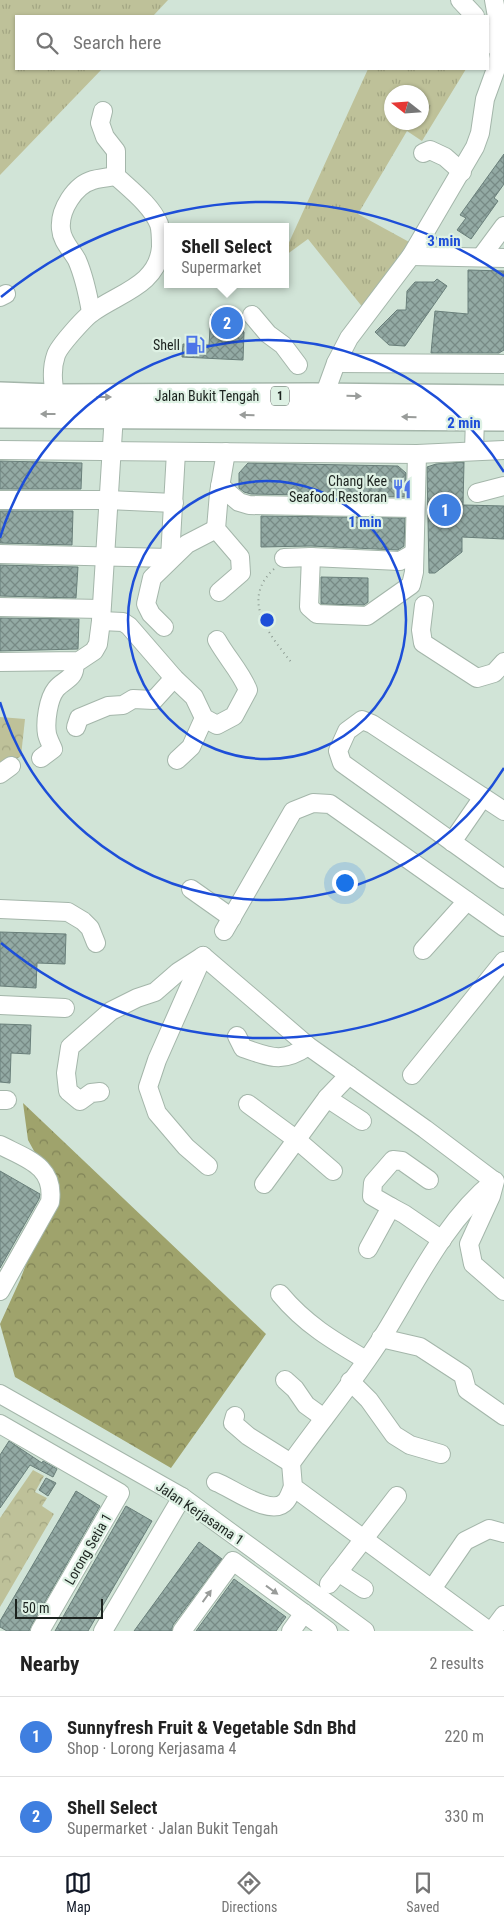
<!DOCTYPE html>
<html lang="en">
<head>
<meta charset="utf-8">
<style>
	body { margin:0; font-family:"Roboto Condensed",sans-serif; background:#f2f2f2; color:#222 }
	.compass { position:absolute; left:384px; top:85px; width:45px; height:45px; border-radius:50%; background:#fff; box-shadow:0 1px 4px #0004; rotate:287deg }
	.scale { position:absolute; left:15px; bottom:12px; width:88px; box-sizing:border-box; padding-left:5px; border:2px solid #1c231f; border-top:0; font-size:14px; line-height:18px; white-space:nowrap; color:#1c231f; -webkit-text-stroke:4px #def1e4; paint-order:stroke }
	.you { position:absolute; left:344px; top:882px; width:18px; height:18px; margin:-12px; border:4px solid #fff; border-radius:50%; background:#1a73e8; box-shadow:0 0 0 8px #1a73e833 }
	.badge { display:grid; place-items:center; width:32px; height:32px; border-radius:50%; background:#111827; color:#fff; font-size:16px; font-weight:700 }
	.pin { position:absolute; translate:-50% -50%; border:2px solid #fff; box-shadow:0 1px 5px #0006 }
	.popup { position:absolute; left:164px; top:223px; width:125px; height:65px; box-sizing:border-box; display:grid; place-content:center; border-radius:0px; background:#fff; filter:drop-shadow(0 1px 4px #0005); font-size:16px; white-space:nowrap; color:#767676 }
	.popup b { font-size:19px; color:#222 }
	.popup::after { content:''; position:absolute; left:50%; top:100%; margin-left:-10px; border:10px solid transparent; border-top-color:#fff }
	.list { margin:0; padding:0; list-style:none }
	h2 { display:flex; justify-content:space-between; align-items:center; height:65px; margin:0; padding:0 20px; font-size:21px }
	h2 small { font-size:16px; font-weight:400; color:#767676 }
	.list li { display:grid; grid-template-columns:32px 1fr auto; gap:15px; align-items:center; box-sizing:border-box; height:80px; padding:0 20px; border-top:1px solid #e0e0e0 }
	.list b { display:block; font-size:19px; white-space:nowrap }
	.list p { margin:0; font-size:16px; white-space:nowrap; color:#767676 }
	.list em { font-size:16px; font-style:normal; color:#767676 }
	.icon { flex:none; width:28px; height:28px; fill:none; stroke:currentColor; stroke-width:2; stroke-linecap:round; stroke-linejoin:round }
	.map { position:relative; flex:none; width:504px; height:1631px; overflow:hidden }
	.search { position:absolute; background:#fff; box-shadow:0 1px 4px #0004; left:15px; right:15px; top:15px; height:55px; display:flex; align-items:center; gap:12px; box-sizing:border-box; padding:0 18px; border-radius:0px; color:#767676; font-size:19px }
	.sheet { height:225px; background:#fff }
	nav { display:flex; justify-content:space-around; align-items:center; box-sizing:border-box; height:70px; border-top:1px solid #e0e0e0; background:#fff; font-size:14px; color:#767676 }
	nav a { display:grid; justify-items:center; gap:2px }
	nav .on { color:#111827 }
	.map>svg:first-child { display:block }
</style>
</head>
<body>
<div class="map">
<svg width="504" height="1631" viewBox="0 0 504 1631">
	<defs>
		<pattern id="grass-tufts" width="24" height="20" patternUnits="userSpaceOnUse" patternTransform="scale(1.25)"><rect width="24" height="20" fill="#bec199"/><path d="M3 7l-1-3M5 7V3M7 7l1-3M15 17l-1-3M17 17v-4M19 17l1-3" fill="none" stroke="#a3a683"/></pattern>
		<pattern id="forest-crowns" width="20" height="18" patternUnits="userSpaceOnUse" patternTransform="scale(1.25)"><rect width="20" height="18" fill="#9fa36c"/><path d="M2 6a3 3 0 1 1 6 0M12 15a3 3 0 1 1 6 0" fill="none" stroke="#818458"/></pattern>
		<pattern id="park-crowns" width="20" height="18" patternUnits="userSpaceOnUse" patternTransform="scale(1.25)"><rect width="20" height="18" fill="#bec199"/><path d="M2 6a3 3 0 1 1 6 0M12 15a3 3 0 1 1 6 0" fill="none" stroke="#a3a683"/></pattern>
		<pattern id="building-cross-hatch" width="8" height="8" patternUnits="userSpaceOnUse" patternTransform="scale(1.25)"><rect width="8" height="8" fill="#93aaa4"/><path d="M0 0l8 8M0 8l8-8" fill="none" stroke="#778a85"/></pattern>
	</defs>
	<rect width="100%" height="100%" fill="#d1e4d7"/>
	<g fill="url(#grass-tufts)" fill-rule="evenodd">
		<path d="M0,0H168L153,16H16V69H102L0,175Z"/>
		<path d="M368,69H466L422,141L407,131L358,214L411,243L364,309L308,239L286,255V249ZM392,92H422V122H392Z"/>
	</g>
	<path fill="url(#forest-crowns)" d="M23,1103L266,1334L171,1468L15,1377L0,1324L20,1280L50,1202V1180L28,1140Z"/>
	<g fill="url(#park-crowns)">
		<path d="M0,717L25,719L21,756L0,770Z"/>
		<path d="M33,1470L44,1476L35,1492L47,1498L42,1506L54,1514L0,1607V1518Z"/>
	</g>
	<g fill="url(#building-cross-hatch)" stroke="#697f7a">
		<path d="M504,154V184L494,198L498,201L471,239L457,230L466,218L460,215Z"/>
		<path d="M468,270L504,271V350L499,353H431L435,311L468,314Z"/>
		<path d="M437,279L447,286L405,346L389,345L375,332L397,310H406L407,291L415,282H434Z"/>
		<path d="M211,314L242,315L243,331L244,332L243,360L182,357L183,344L209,345Z"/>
		<path d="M0,461L82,463L81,489H0Z"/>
		<path d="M464,462L463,505L504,506V539L462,537V552L435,573H429L427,467L436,464Z"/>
		<path d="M248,463L398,466L406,473L405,497L251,494L244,492L239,488V473Z"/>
		<path d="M0,511H73L72,545L0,543Z"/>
		<path d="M261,516L405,518L404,546L398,550L311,546L261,547Z"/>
		<path d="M0,565L78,567L76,598L0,596Z"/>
		<path d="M321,577L368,578V602L364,605L321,604Z"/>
		<path d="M0,618L79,619L78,649L0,651Z"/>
		<path d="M0,932L66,934L65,964L37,963L36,988L0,986Z"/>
		<path d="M0,1024L31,1025L30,1054L11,1053L10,1083L0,1082Z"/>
		<path d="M0,1171L40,1194L39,1199L0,1268Z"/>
		<path d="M9,1441L42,1463L43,1461L57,1469L53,1477L30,1465L0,1508V1455Z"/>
		<path d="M46,1478L56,1483L48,1496L39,1490Z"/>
		<path d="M76,1491L100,1506L31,1626L29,1631H7L0,1627V1621Z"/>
		<path d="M126,1506L152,1521L88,1631H55Z"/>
		<path d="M199,1542L222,1559L173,1625L172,1631H134Z"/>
		<path d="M234,1579L286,1617L276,1631H196Z"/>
	</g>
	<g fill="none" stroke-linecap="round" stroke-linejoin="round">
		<defs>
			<g id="minor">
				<path d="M460,0L475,16"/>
				<path d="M494,0L499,28L498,49"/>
				<path d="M423,153L430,150L445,157L462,172"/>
				<path d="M411,256L504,258"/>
				<path d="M481,257L504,226"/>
				<path d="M0,297L6,294"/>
				<path d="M91,312C88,295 84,276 77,260C71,249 62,242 61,229C59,210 75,185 93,180C101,178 109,177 116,176"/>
				<path d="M252,315L268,334L283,345L298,365"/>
				<path d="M336,363L504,364"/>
				<path d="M324,396L336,363L349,338L411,256L475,147L480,133L485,99L497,66L499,52L488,33"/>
				<path d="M55,397C53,383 51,369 56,355C59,346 85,317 93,312C119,293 158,285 161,247C161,240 161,230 159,224C151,205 131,190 116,176V151L105,137L100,123L103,111"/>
				<path d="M0,450L417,454L504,450"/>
				<path d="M474,451L475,418"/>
				<path d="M220,486L239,502L249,505L415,508"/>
				<path d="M477,493L504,486"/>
				<path d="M0,500H108L174,503"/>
				<path d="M0,554L170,558L176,452"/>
				<path d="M311,557L309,607L317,614L367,616L411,585L414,572L417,454"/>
				<path d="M284,558L311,557L400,561L414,553"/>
				<path d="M219,592L241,573L240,557L216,529L219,493L226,452"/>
				<path d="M424,605L421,630L423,643L477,678L494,673L504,662"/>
				<path d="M0,607L101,609"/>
				<path d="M101,621L123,622L129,626L174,678L194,697L204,718L217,725L234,716L248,690C241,672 227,658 217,640"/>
				<path d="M164,627L151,614L146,604L152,578L187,544L216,529"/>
				<path d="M0,662L79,661L94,651L98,644L101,621L114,414"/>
				<path d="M76,727L79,718L108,706L123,705L133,699L154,700L174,678"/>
				<path d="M41,758L53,749C51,744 48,739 47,734C45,722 48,699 56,689C64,679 77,679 74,662"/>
				<path d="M177,760L191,747L204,718"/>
				<path d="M0,774L11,766"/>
				<path d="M504,811L372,724L362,720L347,731L338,751L342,763L504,879"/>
				<path d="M452,842L483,797"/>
				<path d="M191,889L232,918"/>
				<path d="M0,909L68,912L83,921L90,928L96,943"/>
				<path d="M224,931L293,811L313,803L330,804L504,927"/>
				<path d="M423,950L467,901"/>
				<path d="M203,956L157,1060L148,1087L157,1113L186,1147L208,1166"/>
				<path d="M0,1005L65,1008"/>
				<path d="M237,1036L243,1048C270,1057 282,1064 308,1046"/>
				<path d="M412,1075L504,961"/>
				<path d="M100,1092L91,1093L80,1101L68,1091L66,1073L70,1047L111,1011L137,998L155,992L178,972L203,956L308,1046L425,1129L494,1181C444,1222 416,1283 383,1336C355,1380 321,1421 291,1463L293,1487L489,1631"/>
				<path d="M327,1098L362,1121"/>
				<path d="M0,1100H7"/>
				<path d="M248,1104L297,1140L333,1171"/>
				<path d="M0,1145C27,1159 55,1166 50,1202L0,1291"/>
				<path d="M495,1181L491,1196L469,1244L473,1264L504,1291"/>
				<path d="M264,1184L327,1098L349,1075"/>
				<path d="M391,1207L372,1196L373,1183L393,1160L402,1161L429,1180"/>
				<path d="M368,1249L391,1207L404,1214L442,1240"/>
				<path d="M280,1294C305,1324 332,1340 366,1360"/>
				<path d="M381,1338L420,1347L463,1375L467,1390L504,1416"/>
				<path d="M285,1380L295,1389L306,1405L324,1418"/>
				<path d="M350,1381L369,1400L394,1435L410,1445L441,1454"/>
				<path d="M0,1394L182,1497L365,1631"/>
				<path d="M235,1416L233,1423L248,1436L291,1463"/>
				<path d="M0,1424L120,1493L40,1631"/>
				<path d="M216,1482C231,1487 272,1519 286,1501C289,1498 291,1491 293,1487"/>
				<path d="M338,1572L364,1589"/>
				<path d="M329,1584L397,1496"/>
				<path d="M432,1589L465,1541L489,1529L504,1533"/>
				<path d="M103,1631L182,1497"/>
				<path d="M182,1631L233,1561L328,1631"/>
				<path d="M291,1631L304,1613"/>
				<path d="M492,1631L504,1615"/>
			</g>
			<g id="highway">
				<path d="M0,395L55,397L313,396L504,398"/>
				<path d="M0,415L504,418"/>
			</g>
		</defs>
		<use href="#minor" stroke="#a4b6aa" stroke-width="20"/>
		<use href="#highway" stroke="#a4b6aa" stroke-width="28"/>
		<path stroke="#8f9d94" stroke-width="2" stroke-dasharray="1 4" stroke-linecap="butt" d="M274,569C240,600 269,634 291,662"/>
		<use href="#minor" stroke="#fff" stroke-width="18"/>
		<use href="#highway" stroke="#fff" stroke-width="25"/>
	</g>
	<defs><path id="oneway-solid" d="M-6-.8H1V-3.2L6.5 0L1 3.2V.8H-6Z" transform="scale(1.25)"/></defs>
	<g fill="#999c9a">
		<use href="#oneway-solid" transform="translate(354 396) rotate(1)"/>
		<use href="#oneway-solid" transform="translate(104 397)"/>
		<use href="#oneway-solid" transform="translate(48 414) rotate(180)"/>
		<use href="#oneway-solid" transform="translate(247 415) rotate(-179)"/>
		<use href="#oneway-solid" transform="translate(409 417) rotate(-179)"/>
		<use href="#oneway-solid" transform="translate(272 1590) rotate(36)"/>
		<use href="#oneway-solid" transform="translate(207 1596) rotate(-54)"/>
	</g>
	<g fill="none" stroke="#1d4ed8" stroke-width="2.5">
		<circle cx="267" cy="620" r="139"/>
		<path d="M504 768A279 279 0 0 1 0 702M0 538A279 279 0 0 1 504 472"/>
		<path d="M504 964A418 418 0 0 1 1 943M1 297A418 418 0 0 1 504 276"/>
	</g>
	<defs>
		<symbol id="fuel-bare" viewBox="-9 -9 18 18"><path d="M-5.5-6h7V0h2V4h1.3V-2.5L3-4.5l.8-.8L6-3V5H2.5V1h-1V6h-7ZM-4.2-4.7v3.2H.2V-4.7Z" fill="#4c75e8" stroke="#def1e4" stroke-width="2.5" paint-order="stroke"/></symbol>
		<symbol id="restaurant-bare" viewBox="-9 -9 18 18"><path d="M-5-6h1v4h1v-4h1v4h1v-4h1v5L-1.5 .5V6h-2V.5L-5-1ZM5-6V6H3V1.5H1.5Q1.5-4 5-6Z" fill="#4c75e8" stroke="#def1e4" stroke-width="2.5" paint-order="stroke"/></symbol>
	</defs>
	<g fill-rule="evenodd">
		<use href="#fuel-bare" x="181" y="331" width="28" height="28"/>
		<use href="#restaurant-bare" x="388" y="475" width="28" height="28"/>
	</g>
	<g text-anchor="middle" stroke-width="4.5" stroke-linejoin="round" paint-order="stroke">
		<rect fill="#def1e4" stroke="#56615a" stroke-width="1" x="271" y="386.5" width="18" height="19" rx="4"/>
		<g font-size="12" font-weight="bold" fill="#1c231f">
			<text x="280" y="400">1</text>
		</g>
		<g font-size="14" fill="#1c231f" stroke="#def1e4" text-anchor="end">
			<text x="180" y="350">Shell</text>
			<text x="387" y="486">Chang Kee<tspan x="387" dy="16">Seafood Restoran</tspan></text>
		</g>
		<g font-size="14" fill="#1c231f" stroke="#def1e4">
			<text x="207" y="401">Jalan Bukit Tengah</text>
			<text transform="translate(200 1513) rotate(34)" y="5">Jalan Kerjasama 1</text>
			<text transform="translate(88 1549) rotate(-60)" y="5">Lorong Setia 1</text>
		</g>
	</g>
	<circle cx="267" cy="620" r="8" fill="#1d4ed8" stroke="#def1e4" stroke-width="2.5"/>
	<g font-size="15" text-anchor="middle" font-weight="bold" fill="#1d4ed8" stroke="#def1e4" stroke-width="4.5" stroke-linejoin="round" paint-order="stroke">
		<text x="444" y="246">3 min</text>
		<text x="464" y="428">2 min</text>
		<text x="365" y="527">1 min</text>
	</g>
</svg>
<svg class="compass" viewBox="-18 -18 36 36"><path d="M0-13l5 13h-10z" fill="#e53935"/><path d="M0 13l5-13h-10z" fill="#767676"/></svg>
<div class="scale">50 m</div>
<div class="you"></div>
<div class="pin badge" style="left:445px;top:510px;background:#3f7fe0">1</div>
<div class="pin badge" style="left:227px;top:323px;background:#3f7fe0">2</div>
<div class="popup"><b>Shell Select</b>Supermarket</div>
<div class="search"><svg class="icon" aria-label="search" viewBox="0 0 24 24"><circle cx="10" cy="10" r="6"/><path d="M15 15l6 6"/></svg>Search here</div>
</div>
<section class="sheet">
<h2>Nearby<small>2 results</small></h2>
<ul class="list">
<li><span class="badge" style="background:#3f7fe0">1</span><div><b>Sunnyfresh Fruit &amp; Vegetable Sdn Bhd</b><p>Shop · Lorong Kerjasama 4</p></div><em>220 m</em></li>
<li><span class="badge" style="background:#3f7fe0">2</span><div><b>Shell Select</b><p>Supermarket · Jalan Bukit Tengah</p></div><em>330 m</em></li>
</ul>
</section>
<nav>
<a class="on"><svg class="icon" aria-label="map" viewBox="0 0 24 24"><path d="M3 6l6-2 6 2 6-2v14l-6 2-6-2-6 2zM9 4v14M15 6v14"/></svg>Map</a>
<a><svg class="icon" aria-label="directions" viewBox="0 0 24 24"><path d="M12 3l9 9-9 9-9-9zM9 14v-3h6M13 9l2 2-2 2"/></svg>Directions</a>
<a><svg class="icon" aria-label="saved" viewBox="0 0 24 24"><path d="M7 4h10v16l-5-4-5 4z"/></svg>Saved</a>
</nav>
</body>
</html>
